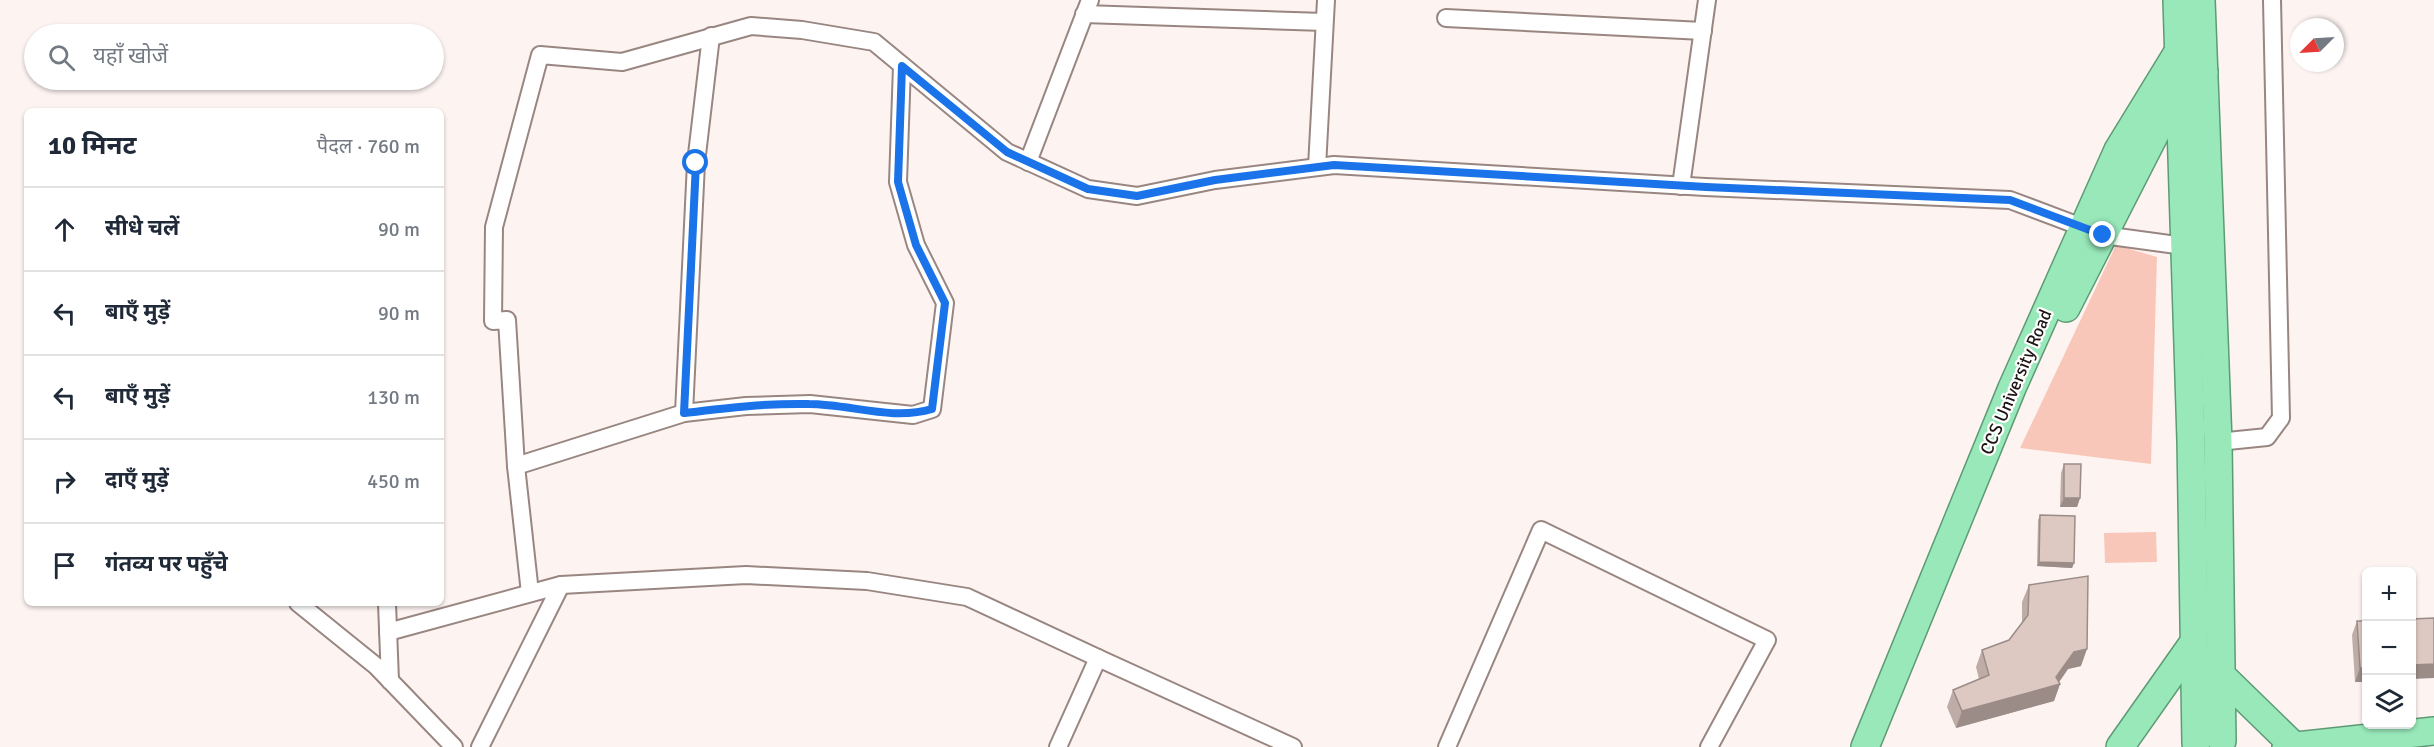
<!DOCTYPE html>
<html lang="hi">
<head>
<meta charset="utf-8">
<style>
	body { margin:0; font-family:Signika,"Noto Sans Devanagari",sans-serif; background:#f2f2f3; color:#1f2937 }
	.controls { position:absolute; right:18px; bottom:18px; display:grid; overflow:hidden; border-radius:9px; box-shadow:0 2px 4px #0004 }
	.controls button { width:54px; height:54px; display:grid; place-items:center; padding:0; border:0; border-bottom:2px solid #e0e1e3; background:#fff; color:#1f2937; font:30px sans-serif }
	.compass { position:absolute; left:2290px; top:18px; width:54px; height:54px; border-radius:50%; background:#fff; box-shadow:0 2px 4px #0004; rotate:246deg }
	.stop { position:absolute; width:18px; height:18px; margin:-14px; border:4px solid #1a73e8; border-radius:50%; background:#fff }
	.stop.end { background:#1a73e8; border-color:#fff; box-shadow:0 2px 6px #0008 }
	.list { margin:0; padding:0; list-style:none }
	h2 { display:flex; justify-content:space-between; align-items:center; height:78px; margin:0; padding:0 24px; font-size:26px }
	h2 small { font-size:20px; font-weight:400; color:#747a83 }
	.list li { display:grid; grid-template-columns:39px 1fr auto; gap:18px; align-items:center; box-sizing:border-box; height:84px; padding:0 24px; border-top:2px solid #e0e1e3 }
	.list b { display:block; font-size:22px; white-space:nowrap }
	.list em { font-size:20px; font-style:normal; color:#747a83 }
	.icon { flex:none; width:33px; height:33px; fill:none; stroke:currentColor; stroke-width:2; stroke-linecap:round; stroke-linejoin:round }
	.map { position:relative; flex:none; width:2434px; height:747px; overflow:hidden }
	.search { position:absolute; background:#fff; box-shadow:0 2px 4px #0004; left:24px; top:24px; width:420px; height:66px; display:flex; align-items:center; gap:15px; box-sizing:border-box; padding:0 21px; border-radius:33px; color:#747a83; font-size:22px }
	.panel { position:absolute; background:#fff; box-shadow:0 2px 4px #0004; left:24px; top:108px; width:420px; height:498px; border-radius:9px }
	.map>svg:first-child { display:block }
</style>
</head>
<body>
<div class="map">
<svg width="2434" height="747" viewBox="0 0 2434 747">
	<rect width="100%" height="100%" fill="#fdf4f2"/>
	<g fill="#f9c7b9">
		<path d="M2116,245L2157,257L2151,464L2020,448Z"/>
		<path d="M2156,532L2157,562L2105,563L2104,533Z"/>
	</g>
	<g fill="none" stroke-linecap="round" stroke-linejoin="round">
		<defs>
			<g id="minor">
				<path d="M1084,14L1324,22"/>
				<path d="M1446,18L1703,31"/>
				<path d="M1028,162L1090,0"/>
				<path d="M1317,167L1326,0"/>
				<path d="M1681,186L1707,0"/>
				<path d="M684,413L696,163L711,36"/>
				<path d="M2218,442L2267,437L2281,418L2272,0"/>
				<path d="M516,466L684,413L746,406L810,404L913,415L932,409L945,303L916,245L898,182L902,66"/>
				<path d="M530,593L516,466L507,320L493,321L494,227L540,55L622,62L751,26L802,30L874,42L1007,152L1088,189L1137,196L1215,180L1334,165L1705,187L2010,200L2103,235L2184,246"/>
				<path d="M298,603L376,666L454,747"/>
				<path d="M387,603L390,681"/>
				<path d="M388,632L561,585L746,575L867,581L967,597L1098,658L1058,747"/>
				<path d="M1098,658L1293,747"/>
				<path d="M480,747L561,585"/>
				<path d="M1447,747L1541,530L1767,640L1709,747"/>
			</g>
			<g id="trunk">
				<path d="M2177,0L2191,440L2196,743"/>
				<path d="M2201,0L2218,442L2222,741"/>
				<path d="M2066,308L2179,87L2204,72"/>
				<path d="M2221,675L2294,746"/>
				<path d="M1865,747L2012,388L2118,150L2178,52L2202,41"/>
				<path d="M2120,747L2194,642"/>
				<path d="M2286,747L2434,731"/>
			</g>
		</defs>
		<use href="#minor" stroke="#998681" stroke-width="20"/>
		<use href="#trunk" stroke="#5d9b74" stroke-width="30"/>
		<use href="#minor" stroke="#fff" stroke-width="16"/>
		<use href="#trunk" stroke="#98e8ba" stroke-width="27"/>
	</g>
	<g fill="#beaca7">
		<path d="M2064,464L2080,498L2077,507H2060L2061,473Z"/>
		<path d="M2040,515L2074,563L2072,568L2037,566L2038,520Z"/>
		<path d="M2029,585L2081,666L2068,669L2059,682L2060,684L2054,701L1956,728L1947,707L1953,690L1979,679L1976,667L1982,650L2009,640L2022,623V602Z"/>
		<path d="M2357,621H2367V682H2355L2352,635Z"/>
	</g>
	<g fill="#9b8c88">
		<path d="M2064,498H2080L2077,507H2060Z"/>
		<path d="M2039,562L2074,563L2072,568L2037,566Z"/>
		<path d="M2087,649L2081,666L2068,669L2057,685L2060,684L2054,701L1956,728L1962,711L2056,677L2074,652Z"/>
		<path d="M2434,664V678L2412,679V665Z"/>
		<path d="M2360,668H2367V682H2355Z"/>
	</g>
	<g fill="#ddc8c2" stroke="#9b8c88" stroke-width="1.5">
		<path d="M2064,464H2081L2080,498H2064Z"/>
		<path d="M2040,515L2075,516L2074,563L2039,562Z"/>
		<path d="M2088,576L2087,649L2074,652L2056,677L2060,684L1962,711L1953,690L1989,675L1982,650L2009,640L2028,615L2029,585Z"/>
		<path d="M2434,618V664L2412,665V619Z"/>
		<path d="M2357,621H2367V668H2360Z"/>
	</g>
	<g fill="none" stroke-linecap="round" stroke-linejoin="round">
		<path stroke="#1a73e8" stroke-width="8" d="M696,163L684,413C726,408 767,403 809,404C850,404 892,421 932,409L945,303L916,245L898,182L902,66L1007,152L1088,189L1137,196L1215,180L1334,165L1706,187L2010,200L2103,235"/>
	</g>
	<g text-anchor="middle" stroke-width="4.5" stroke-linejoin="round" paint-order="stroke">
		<g font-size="18" fill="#1d1513" stroke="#fff">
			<text transform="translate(2016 382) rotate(-67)" y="6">CCS University Road</text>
		</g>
	</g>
</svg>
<div class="controls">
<button>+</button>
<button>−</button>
<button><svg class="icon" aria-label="layers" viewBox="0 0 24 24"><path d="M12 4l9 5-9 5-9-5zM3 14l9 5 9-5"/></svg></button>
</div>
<svg class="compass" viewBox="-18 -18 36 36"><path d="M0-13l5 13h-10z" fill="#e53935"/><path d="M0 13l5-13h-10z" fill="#747a83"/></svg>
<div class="stop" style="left:696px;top:163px"></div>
<div class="stop end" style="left:2103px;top:235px"></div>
<div class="search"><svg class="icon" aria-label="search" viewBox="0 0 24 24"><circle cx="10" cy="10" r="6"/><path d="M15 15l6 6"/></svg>यहाँ खोजें</div>
<section class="panel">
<h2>10 मिनट<small>पैदल · 760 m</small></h2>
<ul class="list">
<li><svg class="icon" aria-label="ahead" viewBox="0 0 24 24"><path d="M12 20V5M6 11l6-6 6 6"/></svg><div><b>सीधे चलें</b></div><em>90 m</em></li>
<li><svg class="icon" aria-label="left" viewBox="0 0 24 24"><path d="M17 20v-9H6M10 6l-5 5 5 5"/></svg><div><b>बाएँ मुड़ें</b></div><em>90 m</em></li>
<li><svg class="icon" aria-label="left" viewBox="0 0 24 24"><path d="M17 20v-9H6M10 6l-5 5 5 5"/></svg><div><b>बाएँ मुड़ें</b></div><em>130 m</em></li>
<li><svg class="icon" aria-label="right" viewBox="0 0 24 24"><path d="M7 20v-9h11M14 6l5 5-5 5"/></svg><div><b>दाएँ मुड़ें</b></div><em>450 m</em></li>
<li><svg class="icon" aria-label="arrive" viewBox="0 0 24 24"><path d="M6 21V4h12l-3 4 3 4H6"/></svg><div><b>गंतव्य पर पहुँचे</b></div></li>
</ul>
</section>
</div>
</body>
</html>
